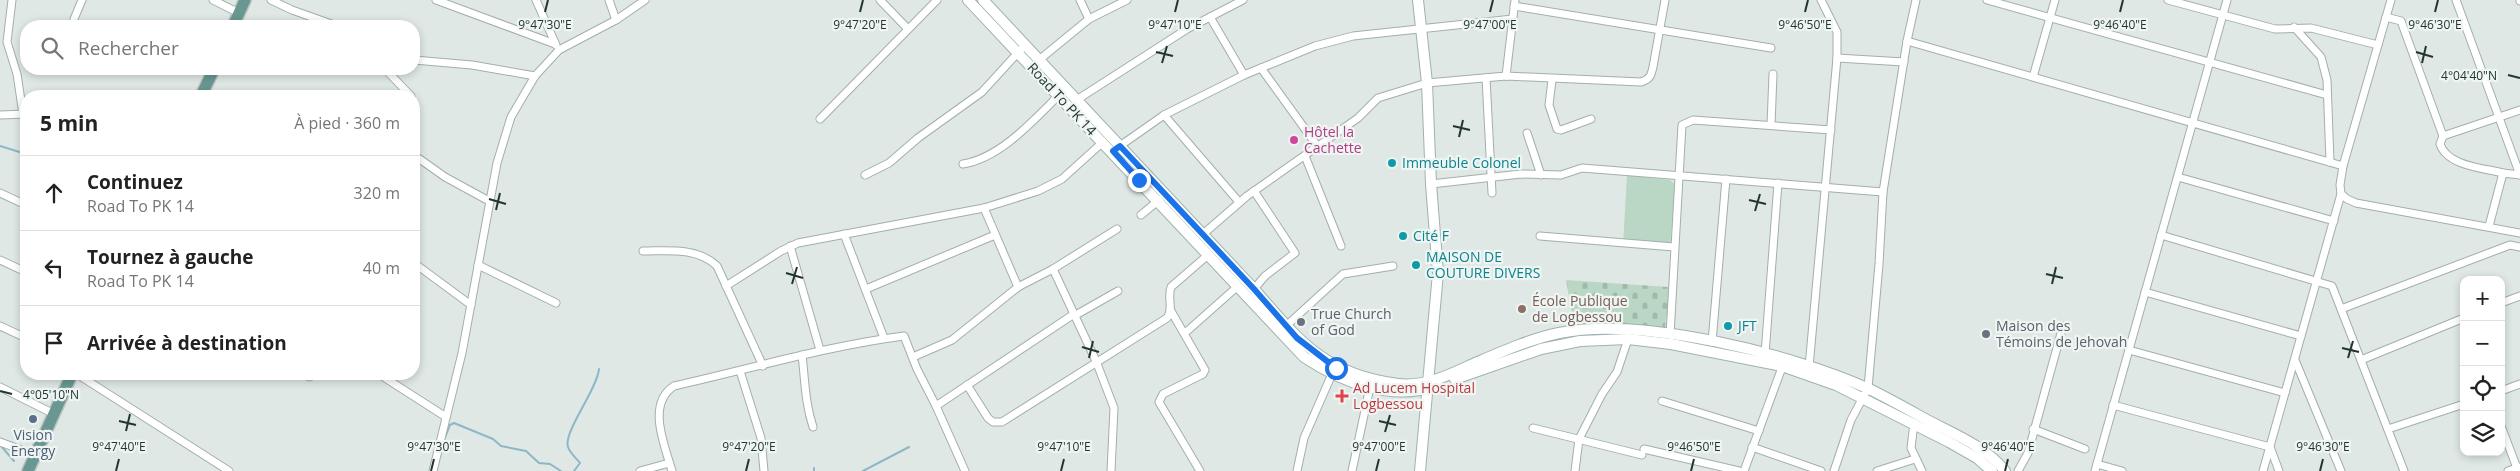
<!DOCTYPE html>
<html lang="fr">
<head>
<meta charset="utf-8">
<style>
	body { margin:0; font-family:"Open Sans",sans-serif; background:#f2f2f2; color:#222 }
	.controls { position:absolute; right:15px; bottom:15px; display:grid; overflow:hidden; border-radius:10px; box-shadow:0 2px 8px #0003 }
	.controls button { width:45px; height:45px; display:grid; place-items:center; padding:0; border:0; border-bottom:1px solid #e0e0e0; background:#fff; color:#222; font:25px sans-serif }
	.stop { position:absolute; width:15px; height:15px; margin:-11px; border:4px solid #1a73e8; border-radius:50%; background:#fff }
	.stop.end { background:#1a73e8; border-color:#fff; box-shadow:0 1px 5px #0008 }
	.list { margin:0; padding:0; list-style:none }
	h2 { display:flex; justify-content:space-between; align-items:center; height:65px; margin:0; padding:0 20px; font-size:21px }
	h2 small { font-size:16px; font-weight:400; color:#767676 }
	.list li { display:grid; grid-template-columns:32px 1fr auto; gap:15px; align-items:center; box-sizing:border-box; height:75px; padding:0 20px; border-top:1px solid #e0e0e0 }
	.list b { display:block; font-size:19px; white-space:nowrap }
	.list p { margin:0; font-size:16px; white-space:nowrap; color:#767676 }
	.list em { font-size:16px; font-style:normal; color:#767676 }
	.icon { flex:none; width:28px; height:28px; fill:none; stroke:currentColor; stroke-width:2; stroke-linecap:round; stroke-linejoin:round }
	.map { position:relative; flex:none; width:2520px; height:471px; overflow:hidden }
	.search { position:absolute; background:#fff; box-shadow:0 2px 8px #0003; left:20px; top:20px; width:400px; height:55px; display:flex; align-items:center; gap:12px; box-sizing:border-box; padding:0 18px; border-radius:20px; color:#767676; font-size:19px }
	.panel { position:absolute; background:#fff; box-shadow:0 2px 8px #0003; left:20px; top:90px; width:400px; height:290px; border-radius:20px }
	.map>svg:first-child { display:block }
</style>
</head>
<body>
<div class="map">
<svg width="2520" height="471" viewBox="0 0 2520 471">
	<defs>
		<pattern id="cemetery-stones" width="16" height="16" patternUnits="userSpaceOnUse" patternTransform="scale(1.25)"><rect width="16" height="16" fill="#bad7c5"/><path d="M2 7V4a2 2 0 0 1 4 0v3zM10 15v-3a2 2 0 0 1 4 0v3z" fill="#a0b9aa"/></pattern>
	</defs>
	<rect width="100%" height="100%" fill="#dfe8e5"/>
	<path fill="#bad7c5" d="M1627,175L1670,180L1675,184L1670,249L1623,245Z"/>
	<path fill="url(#cemetery-stones)" d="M1566,280L1668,287L1670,319L1666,318L1665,328L1614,323L1574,326Z"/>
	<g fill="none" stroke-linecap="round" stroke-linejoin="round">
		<g stroke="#8db7c7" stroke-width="2">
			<path d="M0,146L26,154"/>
			<path d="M444,440L450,425L454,423L493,439L501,446L526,451L539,463L550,464L561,471"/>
			<path d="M1,446L14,461"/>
			<path d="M814,468V471"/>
			<path d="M574,471L580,463C576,458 570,453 568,447C563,432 597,390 599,369"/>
			<path d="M863,471L909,447"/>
		</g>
		<defs>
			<g id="street">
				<path d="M12,0L7,42L17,74L23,114"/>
				<path d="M213,0L239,13"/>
				<path d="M271,0L292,10L337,26"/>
				<path d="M436,0L555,44"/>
				<path d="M536,0L556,45"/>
				<path d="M609,0L616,20"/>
				<path d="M880,0L908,29"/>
				<path d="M1080,0L1089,19"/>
				<path d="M1987,0L2327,95"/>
				<path d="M2168,0L2275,29L2311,28L2378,45"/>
				<path d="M2456,0L2520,175"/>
				<path d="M2520,0V1"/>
				<path d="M1514,6L1771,48"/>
				<path d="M1210,17L1244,75"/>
				<path d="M2386,17L2401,21L2443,136"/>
				<path d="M74,19L82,0"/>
				<path d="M2294,27L2321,57L2327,80L2330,162"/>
				<path d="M1907,41L2343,166"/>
				<path d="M1837,58L1904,62"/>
				<path d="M414,60L472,65L535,76"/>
				<path d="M1039,60L1089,19L1127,0"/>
				<path d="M1261,68L1318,147"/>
				<path d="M385,69L411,96"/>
				<path d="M1506,76L1515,0"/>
				<path d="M2033,77L2055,0"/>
				<path d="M1486,78L1492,193"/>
				<path d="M1552,80L1549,105L1557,129L1561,130L1591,119"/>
				<path d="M1075,101L1187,29L1243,0"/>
				<path d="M0,115L26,114"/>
				<path d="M1164,115L1239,202"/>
				<path d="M820,119L937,0"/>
				<path d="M1771,125L1773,74"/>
				<path d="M1527,133L1541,175"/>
				<path d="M1117,148L1164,115L1244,75L1315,46L1353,36L1513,19"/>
				<path d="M414,155L445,177L489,201"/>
				<path d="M1305,156L1341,246"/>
				<path d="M963,164C1000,158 1033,121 1059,95"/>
				<path d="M2503,173C2483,168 2447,166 2440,144L2443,136L2520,110"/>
				<path d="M865,175L889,163L918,138L982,92L1025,45"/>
				<path d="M2178,177L2334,221"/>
				<path d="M1431,184L1521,174L1561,175L1582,168L1883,192"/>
				<path d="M0,193L26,205"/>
				<path d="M2341,194L2347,199L2356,203L2520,233"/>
				<path d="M984,208L1018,287"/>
				<path d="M1141,215L1159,200"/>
				<path d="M2489,226L2503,173L2520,175"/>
				<path d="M844,234L884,338"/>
				<path d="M1202,235L1247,196L1358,118L1378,98L1427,83L1506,76L1641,82C1650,79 1651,76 1653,67L1665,0"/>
				<path d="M2161,235L2332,286L2404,471"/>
				<path d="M1540,236L1674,247"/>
				<path d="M790,246L820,350"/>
				<path d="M643,251C668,251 697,247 717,266L763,366"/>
				<path d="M0,260L26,272"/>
				<path d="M414,263L471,305"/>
				<path d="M478,265L556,303"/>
				<path d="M1053,269L1117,229"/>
				<path d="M726,286L781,251L798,243L984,208L1038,191L1062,179L1103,142"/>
				<path d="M866,289L995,235"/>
				<path d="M1254,289L1265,276L1295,253L1254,191"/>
				<path d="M2145,292L2301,336"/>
				<path d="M2501,303L2520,296"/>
				<path d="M2341,309L2510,245L2520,247"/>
				<path d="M1171,311L1205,370L1203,374L1163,394L1159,402L1200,471"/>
				<path d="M1074,316L1118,291"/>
				<path d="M0,326L26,338"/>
				<path d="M1286,326L1343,274L1393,266"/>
				<path d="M1185,333L1238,286"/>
				<path d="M1670,335L1682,125L1693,120L1831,130"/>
				<path d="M1712,342L1726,179"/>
				<path d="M2129,350L2285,393"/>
				<path d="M1765,354L1778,183"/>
				<path d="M802,355C805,380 805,403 813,427"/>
				<path d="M913,357L952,340L1018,287L1053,269L1096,361L1114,408L1111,471"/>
				<path d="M2295,360L2341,471"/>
				<path d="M2361,360L2464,318"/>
				<path d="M1809,367L1837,58V32L1821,0"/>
				<path d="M740,371L761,438L764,471"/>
				<path d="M77,374L229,471"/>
				<path d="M302,374L310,377"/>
				<path d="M379,374L446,417"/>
				<path d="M967,385L988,418L993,422H1002L1167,318C1174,309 1167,298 1171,287L1209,254"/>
				<path d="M0,387L54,414"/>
				<path d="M2501,391L2520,384"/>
				<path d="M1662,401L1759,431"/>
				<path d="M2113,405L2270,447L2279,471"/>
				<path d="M936,406L1074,314"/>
				<path d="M1914,423L1911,448L1922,471"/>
				<path d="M2501,426L2517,468"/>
				<path d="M1533,428L1642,455"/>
				<path d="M2033,429L2085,449"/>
				<path d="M2388,429L2464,404"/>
				<path d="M0,442L35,455"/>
				<path d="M1752,447L1821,471"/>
				<path d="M1644,449L1739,471"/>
				<path d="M2097,464L2122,471"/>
				<path d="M433,471L462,353L497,163L511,117L535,76L559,50L616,20L645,0"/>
				<path d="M640,471L669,463"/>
				<path d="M672,471C665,446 646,404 674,386C750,369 826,346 904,336L917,369L936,406L965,471"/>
				<path d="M1297,471L1304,438L1332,374"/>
				<path d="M1352,471L1370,387"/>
				<path d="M1575,471L1579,439L1602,394L1617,372L1628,339"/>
				<path d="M1744,471L1784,362"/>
				<path d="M1834,471L1851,420L1868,388L1879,264L1883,192L1907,41L1916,0"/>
				<path d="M1877,471L1915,459"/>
				<path d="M2018,471L2028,453L2063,326"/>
				<path d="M2095,471L2227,0"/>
				<path d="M2263,471L2341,194L2340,185L2343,166L2391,0"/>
				<path d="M2508,471L2520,467"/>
			</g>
			<g id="secondary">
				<path d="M968,0L1304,357C1343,383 1391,401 1437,386"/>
				<path d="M983,0L1254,289C1299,341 1325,375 1398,384C1426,387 1449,375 1473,364C1501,352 1530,339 1559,333C1641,316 1791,354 1867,388C1888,398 1909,410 1929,421C1956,435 1986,447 2005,471"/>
				<path d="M1418,0L1427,83L1431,184L1438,273L1420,471"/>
				<path d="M1455,379L1541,349L1580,341L1628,339L1671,344L1782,366L1836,385L1949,442L1977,458L1992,471"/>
			</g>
			<g id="primary">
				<path d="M233,26L245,0"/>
				<path d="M201,96L214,69"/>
				<path d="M28,471L72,374"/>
			</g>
		</defs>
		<use href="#street" stroke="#a3afac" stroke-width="9"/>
		<use href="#secondary" stroke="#9fb2ad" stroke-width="12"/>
		<use href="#primary" stroke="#bdc2c2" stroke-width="14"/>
		<use href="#street" stroke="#fff" stroke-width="7"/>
		<use href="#secondary" stroke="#fff" stroke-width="10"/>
		<use href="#primary" stroke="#689891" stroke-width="11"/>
	</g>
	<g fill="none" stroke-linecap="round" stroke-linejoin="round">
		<path stroke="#1a73e8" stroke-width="6" d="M1139,180L1113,151L1120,146L1254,289L1297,338L1336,368"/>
	</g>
	<path fill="none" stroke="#223532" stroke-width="2" d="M545,12L548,0M860,12L863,0M1175,12L1178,0M1490,12L1493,0M1805,12L1808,0M2120,12L2123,0M2435,12L2438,0M1156,52L1173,56M2416,52L2433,57M1162,63L1167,46M2422,63L2426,46M2508,75L2520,78M1453,126L1470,130M1459,137L1463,120M489,199L506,204M1749,200L1766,204M496,210L500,193M1755,211L1760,194M786,273L803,278M2046,274L2063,278M792,284L797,267M2052,284L2056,267M1082,347L1099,352M2342,348L2359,352M1089,358L1093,341M2348,358L2353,341M0,391L12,394M119,421L136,425M1379,421L1396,425M126,431L130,414M1385,432L1390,415M116,471L119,459M431,471L434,459M746,471L749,459M1061,471L1064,459M1376,471L1379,459M1691,471L1694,459M2005,471L2008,459M2320,471L2323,459"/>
	<circle fill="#d1479c" stroke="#eef5f2" stroke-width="2" cx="1294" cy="140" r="5"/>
	<g fill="#0f9aa8" stroke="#eef5f2" stroke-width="2">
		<circle cx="1392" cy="163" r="5"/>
		<circle cx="1403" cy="236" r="5"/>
		<circle cx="1416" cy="265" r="5"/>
		<circle cx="1728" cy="326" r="5"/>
	</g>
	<circle fill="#8d6e63" stroke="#eef5f2" stroke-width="2" cx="1522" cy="309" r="5"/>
	<g fill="#6b7280" stroke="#eef5f2" stroke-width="2">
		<circle cx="1301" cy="322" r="5"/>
		<circle cx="1986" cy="334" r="5"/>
	</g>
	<path fill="#e0444e" stroke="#eef5f2" stroke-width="2" d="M1339.5 388.5h5v5h5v5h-5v5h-5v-5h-5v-5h5z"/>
	<circle fill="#5c6f8a" stroke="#eef5f2" stroke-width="2" cx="33" cy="419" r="5"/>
	<g text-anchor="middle" stroke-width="4.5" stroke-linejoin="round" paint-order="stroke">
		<g font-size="14" fill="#223532" stroke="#eef5f2">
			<text transform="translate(1062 99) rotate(47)" y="5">Road To PK 14</text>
		</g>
		<g font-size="14" fill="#b23c85" stroke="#eef5f2" text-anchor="start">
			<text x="1304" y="137">Hôtel la<tspan x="1304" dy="16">Cachette</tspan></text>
		</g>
		<g font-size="14" fill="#0d838f" stroke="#eef5f2" text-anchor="start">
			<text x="1402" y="168">Immeuble Colonel</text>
			<text x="1413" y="241">Cité F</text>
			<text x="1426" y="262">MAISON DE<tspan x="1426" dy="16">COUTURE DIVERS</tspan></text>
			<text x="1738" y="331">JFT</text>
		</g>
		<g font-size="14" fill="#785e54" stroke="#eef5f2" text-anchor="start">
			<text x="1532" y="306">École Publique<tspan x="1532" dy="16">de Logbessou</tspan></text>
		</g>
		<g font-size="14" fill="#5b616d" stroke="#eef5f2" text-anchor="start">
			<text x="1311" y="319">True Church<tspan x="1311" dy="16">of God</tspan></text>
			<text x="1996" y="331">Maison des<tspan x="1996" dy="16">Témoins de Jehovah</tspan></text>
		</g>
		<g font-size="14" fill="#be3a42" stroke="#eef5f2" text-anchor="start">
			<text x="1353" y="393">Ad Lucem Hospital<tspan x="1353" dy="16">Logbessou</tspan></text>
		</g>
		<g font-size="14" fill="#4e5e75" stroke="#eef5f2">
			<text x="33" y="440">Vision<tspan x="33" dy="16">Energy</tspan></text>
		</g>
	</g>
	<g font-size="12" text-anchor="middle" fill="#223532" stroke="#eef5f2" stroke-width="4.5" stroke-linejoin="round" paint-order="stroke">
		<text x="545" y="29">9°47'30"E</text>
		<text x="860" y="29">9°47'20"E</text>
		<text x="1175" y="29">9°47'10"E</text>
		<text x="1490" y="29">9°47'00"E</text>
		<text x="1805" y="29">9°46'50"E</text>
		<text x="2120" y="29">9°46'40"E</text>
		<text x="2435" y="29">9°46'30"E</text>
		<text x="2469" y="80">4°04'40"N</text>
		<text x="51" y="399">4°05'10"N</text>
		<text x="119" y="451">9°47'40"E</text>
		<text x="434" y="451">9°47'30"E</text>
		<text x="749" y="451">9°47'20"E</text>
		<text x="1064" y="451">9°47'10"E</text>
		<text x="1379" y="451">9°47'00"E</text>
		<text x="1694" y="451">9°46'50"E</text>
		<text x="2008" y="451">9°46'40"E</text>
		<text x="2323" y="451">9°46'30"E</text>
	</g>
</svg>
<div class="controls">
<button>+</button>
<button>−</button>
<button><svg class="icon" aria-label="locate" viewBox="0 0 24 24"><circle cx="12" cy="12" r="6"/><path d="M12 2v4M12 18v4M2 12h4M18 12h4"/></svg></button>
<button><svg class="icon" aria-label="layers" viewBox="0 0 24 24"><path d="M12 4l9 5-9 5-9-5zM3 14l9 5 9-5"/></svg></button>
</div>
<div class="stop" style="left:1336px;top:368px"></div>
<div class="stop end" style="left:1139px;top:180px"></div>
<div class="search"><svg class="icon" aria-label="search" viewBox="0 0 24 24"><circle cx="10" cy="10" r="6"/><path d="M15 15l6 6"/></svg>Rechercher</div>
<section class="panel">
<h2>5 min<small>À pied · 360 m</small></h2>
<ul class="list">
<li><svg class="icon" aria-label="ahead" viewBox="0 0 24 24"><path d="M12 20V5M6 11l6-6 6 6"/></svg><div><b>Continuez</b><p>Road To PK 14</p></div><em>320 m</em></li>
<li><svg class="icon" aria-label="left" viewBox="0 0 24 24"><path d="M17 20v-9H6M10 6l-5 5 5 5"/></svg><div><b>Tournez à gauche</b><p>Road To PK 14</p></div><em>40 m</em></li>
<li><svg class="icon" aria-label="arrive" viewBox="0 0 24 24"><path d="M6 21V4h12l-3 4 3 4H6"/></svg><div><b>Arrivée à destination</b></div></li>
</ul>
</section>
</div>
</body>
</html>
